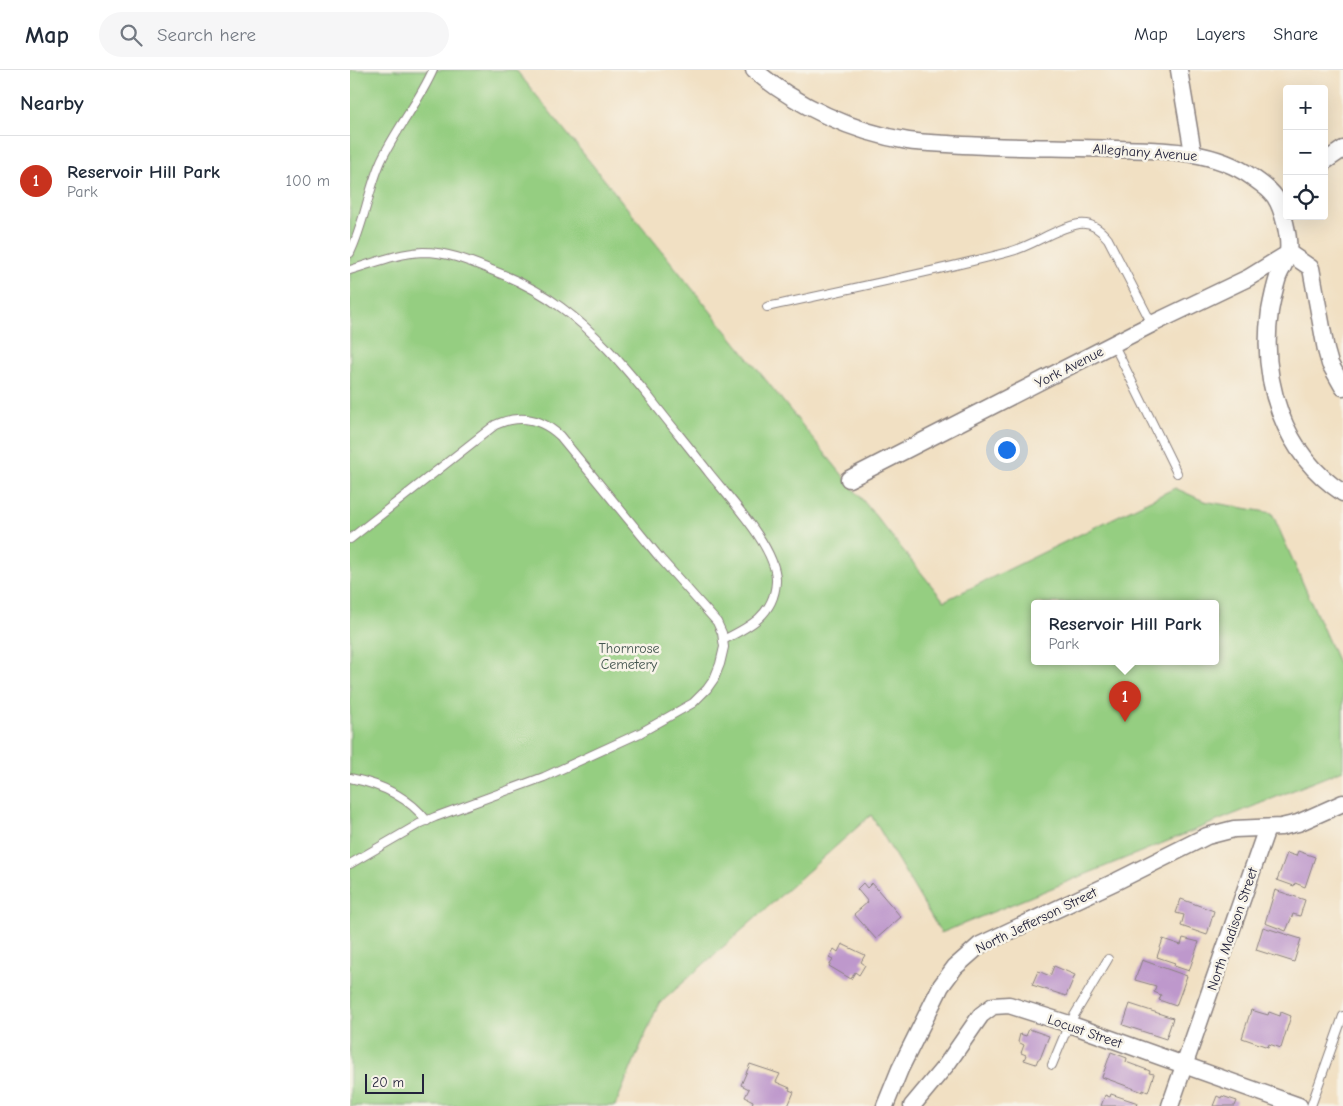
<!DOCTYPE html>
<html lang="en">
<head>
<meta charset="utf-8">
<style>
	body { margin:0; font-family:"Comic Neue",sans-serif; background:#f6f6f7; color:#1f2937 }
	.controls { position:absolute; right:15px; top:15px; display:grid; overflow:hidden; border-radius:5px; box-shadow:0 5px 20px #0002 }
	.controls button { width:45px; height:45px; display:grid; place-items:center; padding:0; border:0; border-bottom:1px solid #e0e1e3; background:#fff; color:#1f2937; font:25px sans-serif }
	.scale { position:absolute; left:15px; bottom:12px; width:59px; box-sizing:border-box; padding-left:5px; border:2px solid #22223b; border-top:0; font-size:14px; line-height:18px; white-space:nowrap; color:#22223b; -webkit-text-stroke:4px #f7f3e8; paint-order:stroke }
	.you { position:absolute; left:656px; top:379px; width:18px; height:18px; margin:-12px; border:4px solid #fff; border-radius:50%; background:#1a73e8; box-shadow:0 0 0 8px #1a73e833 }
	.badge { display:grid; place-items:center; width:32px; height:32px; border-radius:50%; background:#c8321e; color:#fff; font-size:16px; font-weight:700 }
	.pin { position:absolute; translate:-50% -41px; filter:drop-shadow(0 1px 2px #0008) }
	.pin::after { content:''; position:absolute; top:26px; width:18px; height:15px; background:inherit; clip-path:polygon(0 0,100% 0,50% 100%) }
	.popup { position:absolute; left:681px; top:530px; width:188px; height:65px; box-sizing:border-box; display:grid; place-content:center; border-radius:5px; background:#fff; filter:drop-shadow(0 1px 4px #0005); font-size:16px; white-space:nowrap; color:#747a83 }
	.popup b { font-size:19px; color:#1f2937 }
	.popup::after { content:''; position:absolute; left:50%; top:100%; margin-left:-10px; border:10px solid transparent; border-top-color:#fff }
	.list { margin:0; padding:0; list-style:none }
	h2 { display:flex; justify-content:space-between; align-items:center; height:65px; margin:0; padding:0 20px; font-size:21px }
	h2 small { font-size:16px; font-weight:400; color:#747a83 }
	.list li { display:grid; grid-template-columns:32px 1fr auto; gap:15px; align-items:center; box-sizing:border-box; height:90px; padding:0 20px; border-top:1px solid #e0e1e3 }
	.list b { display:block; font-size:19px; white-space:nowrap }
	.list p { margin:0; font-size:16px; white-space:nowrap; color:#747a83 }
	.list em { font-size:16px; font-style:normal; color:#747a83 }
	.icon { flex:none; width:28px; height:28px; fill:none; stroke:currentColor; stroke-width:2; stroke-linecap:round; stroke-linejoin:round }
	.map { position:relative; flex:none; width:993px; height:1036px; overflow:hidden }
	header { display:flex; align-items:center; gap:30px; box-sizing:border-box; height:70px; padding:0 25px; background:#fff; border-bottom:1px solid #e0e1e3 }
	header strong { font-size:24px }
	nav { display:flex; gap:28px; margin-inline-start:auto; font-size:18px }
	.search { width:350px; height:45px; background:#f6f6f7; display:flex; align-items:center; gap:12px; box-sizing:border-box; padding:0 18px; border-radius:28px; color:#747a83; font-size:19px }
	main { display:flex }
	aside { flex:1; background:#fff }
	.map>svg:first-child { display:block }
</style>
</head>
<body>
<header>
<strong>Map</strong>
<div class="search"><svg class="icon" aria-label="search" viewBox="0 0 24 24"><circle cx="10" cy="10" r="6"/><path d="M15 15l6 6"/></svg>Search here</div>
<nav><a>Map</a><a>Layers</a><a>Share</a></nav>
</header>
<main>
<aside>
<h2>Nearby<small></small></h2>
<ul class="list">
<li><span class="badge">1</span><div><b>Reservoir Hill Park</b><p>Park</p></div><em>100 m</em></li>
</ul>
</aside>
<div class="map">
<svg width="993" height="1036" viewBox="0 0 993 1036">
	<rect width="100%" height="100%" fill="#f7f3e8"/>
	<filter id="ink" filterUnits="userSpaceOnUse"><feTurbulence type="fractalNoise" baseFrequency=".02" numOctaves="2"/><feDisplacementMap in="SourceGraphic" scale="10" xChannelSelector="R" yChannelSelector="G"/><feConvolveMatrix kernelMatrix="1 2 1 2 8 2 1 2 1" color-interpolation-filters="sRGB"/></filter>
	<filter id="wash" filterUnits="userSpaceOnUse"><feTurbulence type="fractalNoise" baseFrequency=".0096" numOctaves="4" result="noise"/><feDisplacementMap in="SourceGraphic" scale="20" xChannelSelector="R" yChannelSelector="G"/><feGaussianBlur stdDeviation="1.12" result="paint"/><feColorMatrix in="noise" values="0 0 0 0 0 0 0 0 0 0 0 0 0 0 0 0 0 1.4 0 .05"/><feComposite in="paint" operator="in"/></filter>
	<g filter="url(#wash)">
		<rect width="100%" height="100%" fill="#f1e0c3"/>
		<path fill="#95ce81" stroke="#5c785e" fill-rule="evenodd" d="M0,0H166L594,531L825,418L854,431L922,443L993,604V700L591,863L521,745L308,935L265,1036H0ZM685,533H865V591H685Z"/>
		<g id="blocks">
			<g fill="#be98cc">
				<path d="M948,781L965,787L955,817L945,813L944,816L927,810L937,783L946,786Z"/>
				<path d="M513,813L517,818L522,813L551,847L526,869L504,844L518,832L507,819Z"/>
				<path d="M925,820L955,830L950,846L943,844L936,861L915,853Z"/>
				<path d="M831,829L864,841L857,865L831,856L834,845L826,843Z"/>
				<path d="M913,857L951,869L944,892L906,880Z"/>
				<path d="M833,868L849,872L839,901L824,896L825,893L807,887L813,869L831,875Z"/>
				<path d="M492,874L515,885L511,892L515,895L509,905L505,902L501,909L479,896L483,890L479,888L484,879L488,882Z"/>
				<path d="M792,890L837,906L826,936L809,930L811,925L804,922L806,916L785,910Z"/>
				<path d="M704,896L725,905L716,926L682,915L688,901L700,906Z"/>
				<path d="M780,934L823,948L816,969L773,955Z"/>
				<path d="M901,940L918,945L919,942L930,946L931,942L941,946L931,978L919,974L918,977L892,968Z"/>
				<path d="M679,959L699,966L690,989H688L686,994L674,990L676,985L671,983L674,975L668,972L670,964L676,966Z"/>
				<path d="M761,982L777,988L776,992L800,1001L799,1003L804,1004L798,1022L793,1020V1022L752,1007Z"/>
				<path d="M400,994L430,1004L426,1012L440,1018L439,1020L444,1022L438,1036L402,1035L403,1031L395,1027L399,1019L391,1015Z"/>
				<path d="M761,1024L788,1033L787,1036H751L755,1025L760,1027Z"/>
				<path d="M867,1026L871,1028L872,1026L887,1031L885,1036H863Z"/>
			</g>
		</g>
	</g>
	<g filter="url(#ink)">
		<use href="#blocks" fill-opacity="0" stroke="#8a817f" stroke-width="1"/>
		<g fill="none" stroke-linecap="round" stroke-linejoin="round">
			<defs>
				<g id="service">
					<path d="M0,183C14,154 18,121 31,91C46,59 69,32 83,0"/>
					<path d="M0,200C24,193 48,183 73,182C97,182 117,190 139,199C165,209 190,221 212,238C246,263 272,294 299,327C319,353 340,378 360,404C380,429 428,480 426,512C424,545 399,557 373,570"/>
					<path d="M417,237C498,219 579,203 659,182C683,176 705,158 729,154C742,152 751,160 758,169L802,254"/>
					<path d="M764,275L827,403"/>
					<path d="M0,469L145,355C169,344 191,348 210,366L310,488L367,552L372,563L374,577L370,594L364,609L357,619L343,633L290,663L194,707L85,747L69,754L0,794"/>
					<path d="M0,708C30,714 58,726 77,751"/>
					<path d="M702,995L719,954L758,889"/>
					<path d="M961,1036L993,946"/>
				</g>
				<g id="minor">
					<path d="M404,0C447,36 503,62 558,71C571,73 585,73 598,74C654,78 710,77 765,79C810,80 863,79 902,107C909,112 920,119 925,127C933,139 940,168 938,182C938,190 931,199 928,207C925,217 922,230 920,241C910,310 933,384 993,423"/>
					<path d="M829,0L843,83"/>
					<path d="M974,92L993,79"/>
					<path d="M499,409L802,254L898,208L939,183L961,198L976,280L980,294L993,317"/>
					<path d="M535,1036L550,999L591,916L605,897L630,875L767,811L857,766L884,759L931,757L948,753L993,733"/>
					<path d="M562,1036L597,994L631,945L643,936L659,935L719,954L949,1036"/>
					<path d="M820,1036L917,758"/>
				</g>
			</defs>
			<use href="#service" stroke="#8a817f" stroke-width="10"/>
			<use href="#minor" stroke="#8a817f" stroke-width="19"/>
			<use href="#service" stroke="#fff" stroke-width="8"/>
			<use href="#minor" stroke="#fff" stroke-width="16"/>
		</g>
	</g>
	<g text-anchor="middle" stroke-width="5" stroke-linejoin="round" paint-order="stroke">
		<g font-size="14" fill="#22223b" stroke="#f7f3e8">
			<text transform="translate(795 82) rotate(4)" y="5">Alleghany Avenue</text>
			<text transform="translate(719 297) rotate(-27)" y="5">York Avenue</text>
			<text transform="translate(686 850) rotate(-26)" y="5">North Jefferson Street</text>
			<text transform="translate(882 859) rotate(-71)" y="5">North Madison Street</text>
			<text transform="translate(735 961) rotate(19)" y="5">Locust Street</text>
		</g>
		<g font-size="14" fill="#445650" stroke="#f7f3e8">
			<text x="279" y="583">Thornrose<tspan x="279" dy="16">Cemetery</tspan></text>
		</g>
	</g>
</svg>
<div class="controls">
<button>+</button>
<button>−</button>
<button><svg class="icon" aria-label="locate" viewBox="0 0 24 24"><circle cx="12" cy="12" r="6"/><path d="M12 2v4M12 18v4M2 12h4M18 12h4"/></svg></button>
</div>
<div class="scale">20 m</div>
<div class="you"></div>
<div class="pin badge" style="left:775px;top:652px">1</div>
<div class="popup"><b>Reservoir Hill Park</b>Park</div>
</div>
</main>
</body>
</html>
